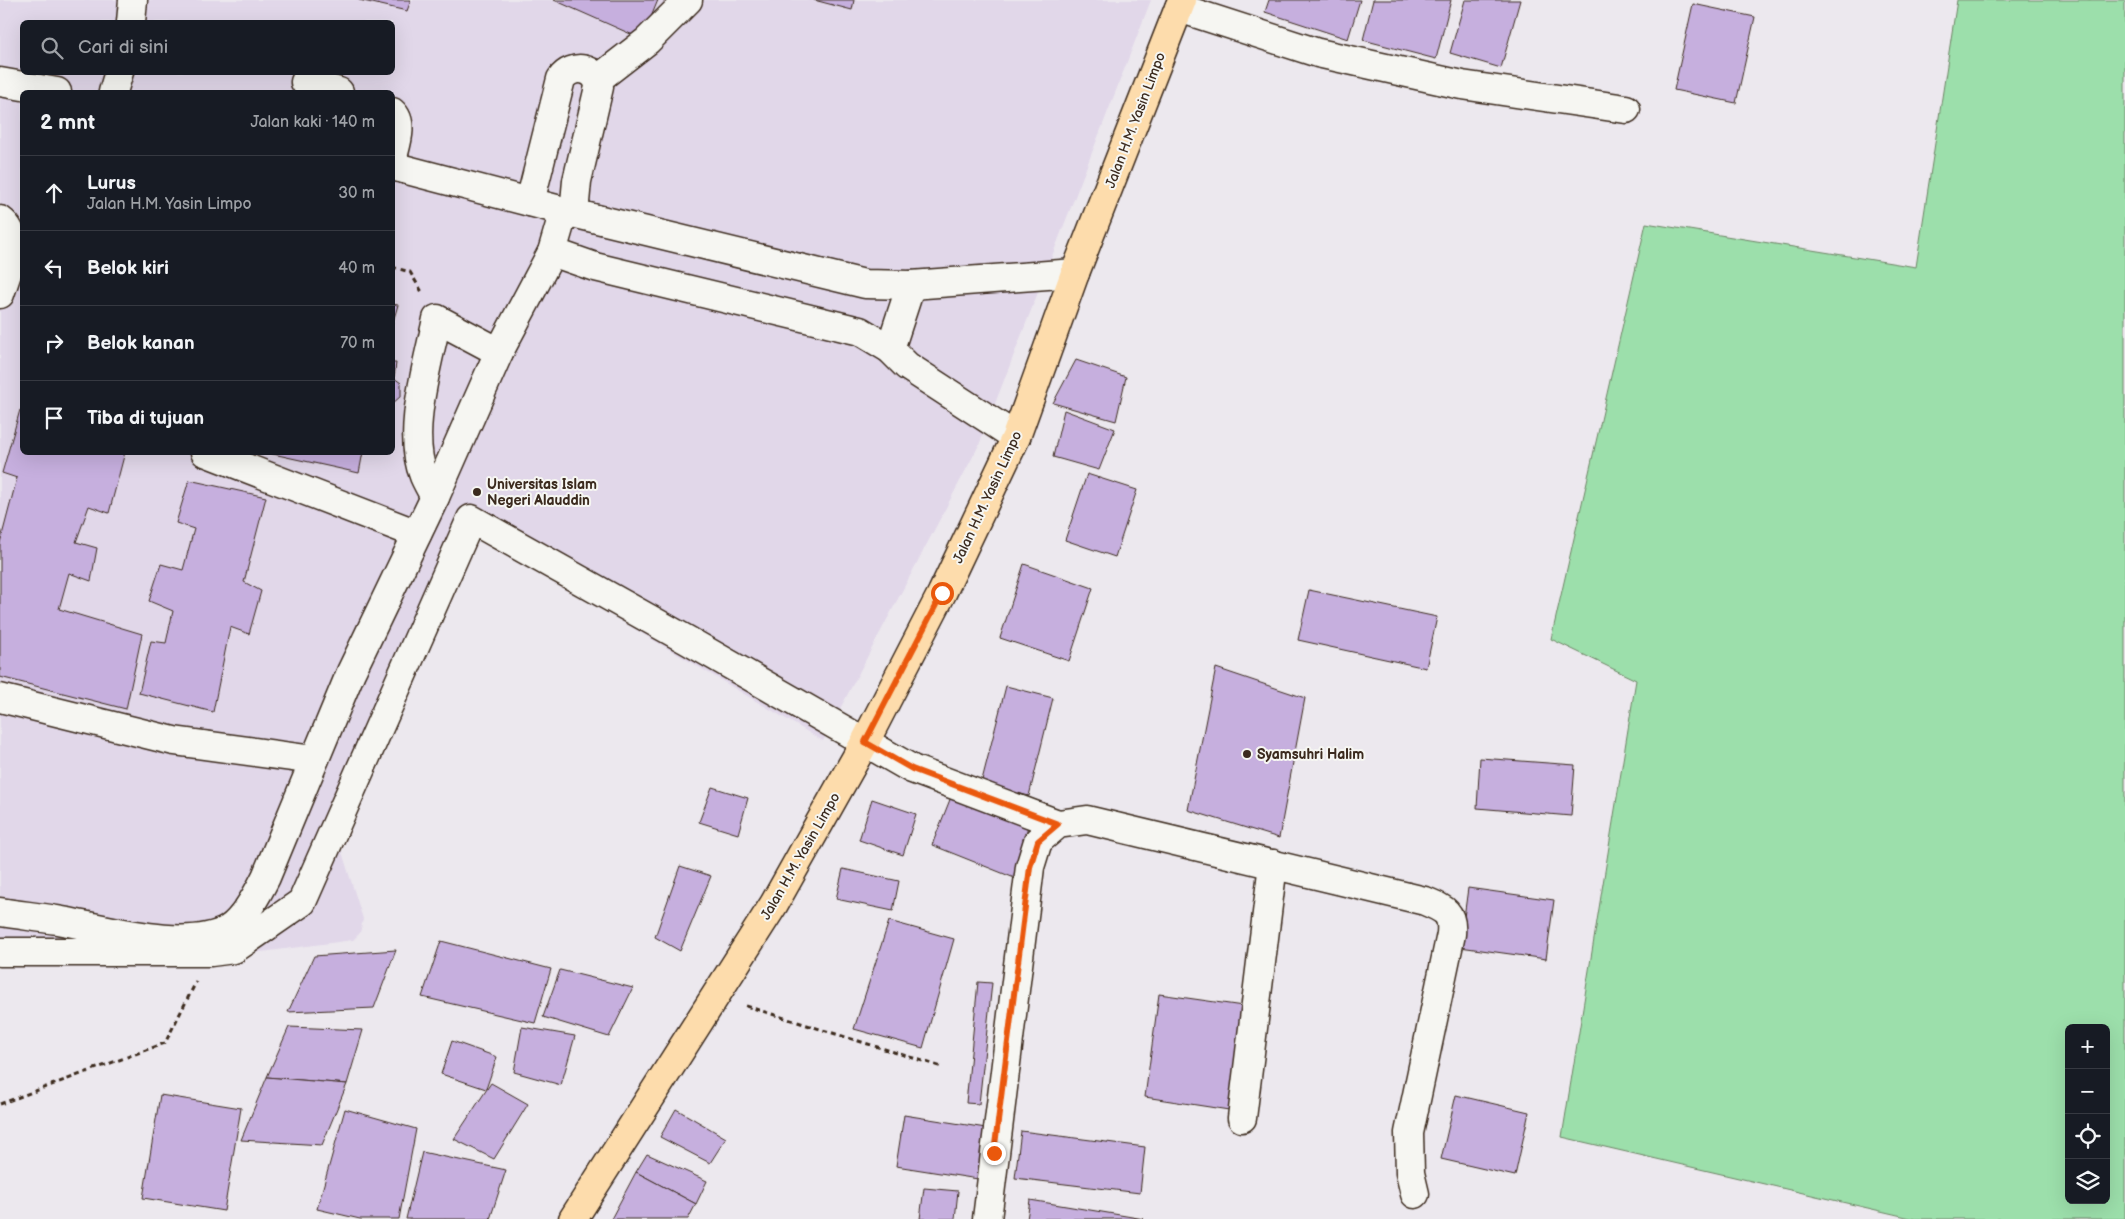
<!DOCTYPE html>
<html lang="id">
<head>
<meta charset="utf-8">
<style>
	body { margin:0; font-family:"Balsamiq Sans",sans-serif; background:#242831; color:#f1f3f6 }
	.controls { position:absolute; right:15px; bottom:15px; display:grid; overflow:hidden; border-radius:8px; box-shadow:0 5px 20px #0002 }
	.controls button { width:45px; height:45px; display:grid; place-items:center; padding:0; border:0; border-bottom:1px solid #363941; background:#171b24; color:#f1f3f6; font:25px sans-serif }
	.stop { position:absolute; width:15px; height:15px; margin:-11px; border:4px solid #ea580c; border-radius:50%; background:#fff }
	.stop.end { background:#ea580c; border-color:#fff; box-shadow:0 1px 5px #0008 }
	.list { margin:0; padding:0; list-style:none }
	h2 { display:flex; justify-content:space-between; align-items:center; height:65px; margin:0; padding:0 20px; font-size:21px }
	h2 small { font-size:16px; font-weight:400; color:#9ea1a6 }
	.list li { display:grid; grid-template-columns:32px 1fr auto; gap:15px; align-items:center; box-sizing:border-box; height:75px; padding:0 20px; border-top:1px solid #363941 }
	.list b { display:block; font-size:19px; white-space:nowrap }
	.list p { margin:0; font-size:16px; white-space:nowrap; color:#9ea1a6 }
	.list em { font-size:16px; font-style:normal; color:#9ea1a6 }
	.icon { flex:none; width:28px; height:28px; fill:none; stroke:currentColor; stroke-width:2; stroke-linecap:round; stroke-linejoin:round }
	.map { position:relative; flex:none; width:2125px; height:1219px; overflow:hidden }
	.search { position:absolute; background:#171b24; box-shadow:0 5px 20px #0002; left:20px; top:20px; width:375px; height:55px; display:flex; align-items:center; gap:12px; box-sizing:border-box; padding:0 18px; border-radius:8px; color:#9ea1a6; font-size:19px }
	.panel { position:absolute; background:#171b24; box-shadow:0 5px 20px #0002; left:20px; top:90px; width:375px; height:365px; border-radius:8px }
	.map>svg:first-child { display:block }
</style>
</head>
<body>
<div class="map">
<svg width="2125" height="1219" viewBox="0 0 2125 1219">
	<rect width="100%" height="100%" fill="#ece8ee"/>
	<filter id="ink" filterUnits="userSpaceOnUse"><feTurbulence type="fractalNoise" baseFrequency=".02" numOctaves="2"/><feDisplacementMap in="SourceGraphic" scale="10" xChannelSelector="R" yChannelSelector="G"/><feConvolveMatrix kernelMatrix="1 2 1 2 8 2 1 2 1" color-interpolation-filters="sRGB"/></filter>
	<g filter="url(#ink)">
		<path fill="#e1d7e9" fill-rule="evenodd" d="M0,0H1151L979,445L823,741L474,533L341,849L363,919L360,933L353,940L216,958L0,959ZM22,22H392V72H22ZM22,92H392V452H22Z"/>
		<path fill="#9cdfab" stroke="#6c8464" fill-rule="evenodd" d="M1957,0H2125V1219H1915L1562,1137L1636,680L1551,639L1646,223L1916,267ZM2069,1028H2106V1200H2069Z"/>
		<g fill="#c6afde" stroke="#3b2a1e">
			<path d="M359,0H411L407,11Z"/>
			<path d="M554,0H658L642,39Z"/>
			<path d="M814,0H854L852,10Z"/>
			<path d="M1269,0H1360L1348,39L1265,12Z"/>
			<path d="M1373,0H1451L1436,59L1363,40Z"/>
			<path d="M1465,0H1520L1501,68L1450,53Z"/>
			<path d="M1693,4L1755,17L1736,103L1674,90Z"/>
			<path d="M392,304L398,305L392,325Z"/>
			<path d="M1076,360L1126,377L1116,421L1053,403Z"/>
			<path d="M392,363H396L394,378L401,383V396L392,404Z"/>
			<path d="M20,410H22V452H125L109,513L89,506L76,542L97,548L91,581L69,573L59,609L142,634L126,709L0,677V543L17,478L2,473Z"/>
			<path d="M1064,410L1115,429L1099,470L1053,457Z"/>
			<path d="M264,452H363L359,473Z"/>
			<path d="M1087,474L1137,490L1115,557L1065,540Z"/>
			<path d="M189,480L266,497L244,582L261,591L249,634L230,627L213,712L139,693L151,641L166,643L173,611L149,601L161,564L183,570L194,529L176,523Z"/>
			<path d="M1024,564L1093,588L1069,661L1000,638Z"/>
			<path d="M1309,590L1437,617L1426,668L1298,640Z"/>
			<path d="M1216,668L1305,698L1279,838L1188,810Z"/>
			<path d="M1006,686L1053,698L1029,796L981,784Z"/>
			<path d="M1480,758L1575,765L1571,816L1477,808Z"/>
			<path d="M712,787L748,798L738,834L699,822Z"/>
			<path d="M951,797L1028,825L1017,879L932,845Z"/>
			<path d="M872,799L916,814L903,855L859,840Z"/>
			<path d="M680,866L711,876L680,951L655,937Z"/>
			<path d="M843,869L899,881L893,911L836,899Z"/>
			<path d="M1468,888L1554,900L1546,959L1460,947Z"/>
			<path d="M889,921L954,939L923,1048L854,1029Z"/>
			<path d="M441,941L551,969L535,1023L422,997Z"/>
			<path d="M396,950L374,1008L288,1012L314,956Z"/>
			<path d="M560,970L633,988L609,1037L543,1017Z"/>
			<path d="M978,982L992,983L979,1104L966,1103Z"/>
			<path d="M1159,994L1243,1006L1229,1110L1145,1097Z"/>
			<path d="M289,1027L363,1030L347,1084L267,1077Z"/>
			<path d="M522,1027L575,1036L561,1085L514,1072Z"/>
			<path d="M452,1041L497,1057L486,1089L441,1074Z"/>
			<path d="M267,1077L347,1084L322,1145L241,1140Z"/>
			<path d="M491,1083L528,1104L494,1159L454,1139Z"/>
			<path d="M160,1095L241,1108L224,1211L143,1198Z"/>
			<path d="M1456,1095L1529,1112L1515,1176L1441,1159Z"/>
			<path d="M345,1109L416,1129L399,1219H360L317,1209Z"/>
			<path d="M676,1109L726,1138L710,1163L660,1137Z"/>
			<path d="M904,1115L986,1128L978,1179L896,1166Z"/>
			<path d="M1021,1131L1145,1147L1140,1193L1015,1178Z"/>
			<path d="M422,1152L506,1170L490,1219H406Z"/>
			<path d="M647,1154L707,1181L696,1204L636,1172Z"/>
			<path d="M636,1172L696,1204L688,1219H611Z"/>
			<path d="M924,1188L958,1191L955,1219H920Z"/>
			<path d="M1030,1200L1144,1219H1027Z"/>
		</g>
		<g fill="none" stroke-linecap="round" stroke-linejoin="round">
			<defs>
				<g id="minor">
					<path d="M1179,8L1318,53L1462,85L1626,109"/>
					<path d="M131,22L133,0"/>
					<path d="M598,79L647,41L688,0"/>
					<path d="M0,82L57,92"/>
					<path d="M305,82L339,92"/>
					<path d="M113,92L119,72"/>
					<path d="M392,112C405,123 395,147 392,161"/>
					<path d="M392,166L564,211L865,284L911,285L1075,273"/>
					<path d="M530,202L561,79C572,63 598,67 599,87L577,181L574,213"/>
					<path d="M0,220C24,237 7,272 0,294"/>
					<path d="M552,252L595,267L860,331L890,349L907,366L1016,437"/>
					<path d="M890,349L911,285"/>
					<path d="M205,452L417,534"/>
					<path d="M435,497C431,490 427,483 424,476C406,433 428,364 437,319L499,352"/>
					<path d="M0,698L174,741L314,760"/>
					<path d="M0,912C19,915 38,917 57,920C101,927 188,954 229,929C244,919 258,893 266,877L351,672L435,497L499,352L552,252L564,211"/>
					<path d="M0,952H211L234,949L302,902L471,519L687,640L912,769L1058,824"/>
					<path d="M1242,1118L1273,864"/>
					<path d="M987,1219L1030,867L1038,841L1058,824L1087,820L1425,901C1444,909 1453,912 1451,934L1409,1133L1410,1173L1415,1194"/>
				</g>
				<path id="major" d="M573,1219L774,904L865,742L942,593L1016,437L1075,273L1182,0"/>
			</defs>
			<use href="#minor" stroke="#3b2a1e" stroke-width="31"/>
			<use href="#major" stroke="#3b2a1e" stroke-width="31"/>
			<g stroke="#3b2a1e" stroke-width="3" stroke-dasharray="5 4" stroke-linecap="butt">
				<path d="M392,267L410,272L422,292"/>
				<path d="M746,1006L942,1067"/>
				<path d="M0,1104L165,1043L196,982"/>
			</g>
			<use href="#minor" stroke="#f6f6f2" stroke-width="28"/>
			<use href="#major" stroke="#fddcac" stroke-width="28"/>
		</g>
	</g>
	<g fill="none" stroke-linecap="round" stroke-linejoin="round" filter="url(#ink)">
		<path stroke="#ea580c" stroke-width="6" d="M942,593L865,742L912,769L1058,824L1038,841L1030,867L994,1153"/>
	</g>
	<g fill="#3b2a1e" stroke="#f6f6f2" stroke-width="2">
		<circle cx="477" cy="492" r="5"/>
		<circle cx="1247" cy="754" r="5"/>
	</g>
	<g text-anchor="middle" stroke-width="4" stroke-linejoin="round" paint-order="stroke">
		<g font-size="14" fill="#3b2a1e" stroke="#f6f6f2">
			<text transform="translate(1135 120) rotate(-69)" y="5">Jalan H.M. Yasin Limpo</text>
			<text transform="translate(987 497) rotate(-65)" y="5">Jalan H.M. Yasin Limpo</text>
			<text transform="translate(800 856) rotate(-60)" y="5">Jalan H.M. Yasin Limpo</text>
		</g>
		<g font-size="14" font-weight="bold" fill="#3b2a1e" stroke="#f6f6f2" text-anchor="start">
			<text x="487" y="489">Universitas Islam<tspan x="487" dy="16">Negeri Alauddin</tspan></text>
			<text x="1257" y="759">Syamsuhri Halim</text>
		</g>
	</g>
</svg>
<div class="controls">
<button>+</button>
<button>−</button>
<button><svg class="icon" aria-label="locate" viewBox="0 0 24 24"><circle cx="12" cy="12" r="6"/><path d="M12 2v4M12 18v4M2 12h4M18 12h4"/></svg></button>
<button><svg class="icon" aria-label="layers" viewBox="0 0 24 24"><path d="M12 4l9 5-9 5-9-5zM3 14l9 5 9-5"/></svg></button>
</div>
<div class="stop" style="left:942px;top:593px"></div>
<div class="stop end" style="left:994px;top:1153px"></div>
<div class="search"><svg class="icon" aria-label="search" viewBox="0 0 24 24"><circle cx="10" cy="10" r="6"/><path d="M15 15l6 6"/></svg>Cari di sini</div>
<section class="panel">
<h2>2 mnt<small>Jalan kaki · 140 m</small></h2>
<ul class="list">
<li><svg class="icon" aria-label="ahead" viewBox="0 0 24 24"><path d="M12 20V5M6 11l6-6 6 6"/></svg><div><b>Lurus</b><p>Jalan H.M. Yasin Limpo</p></div><em>30 m</em></li>
<li><svg class="icon" aria-label="left" viewBox="0 0 24 24"><path d="M17 20v-9H6M10 6l-5 5 5 5"/></svg><div><b>Belok kiri</b></div><em>40 m</em></li>
<li><svg class="icon" aria-label="right" viewBox="0 0 24 24"><path d="M7 20v-9h11M14 6l5 5-5 5"/></svg><div><b>Belok kanan</b></div><em>70 m</em></li>
<li><svg class="icon" aria-label="arrive" viewBox="0 0 24 24"><path d="M6 21V4h12l-3 4 3 4H6"/></svg><div><b>Tiba di tujuan</b></div></li>
</ul>
</section>
</div>
</body>
</html>
